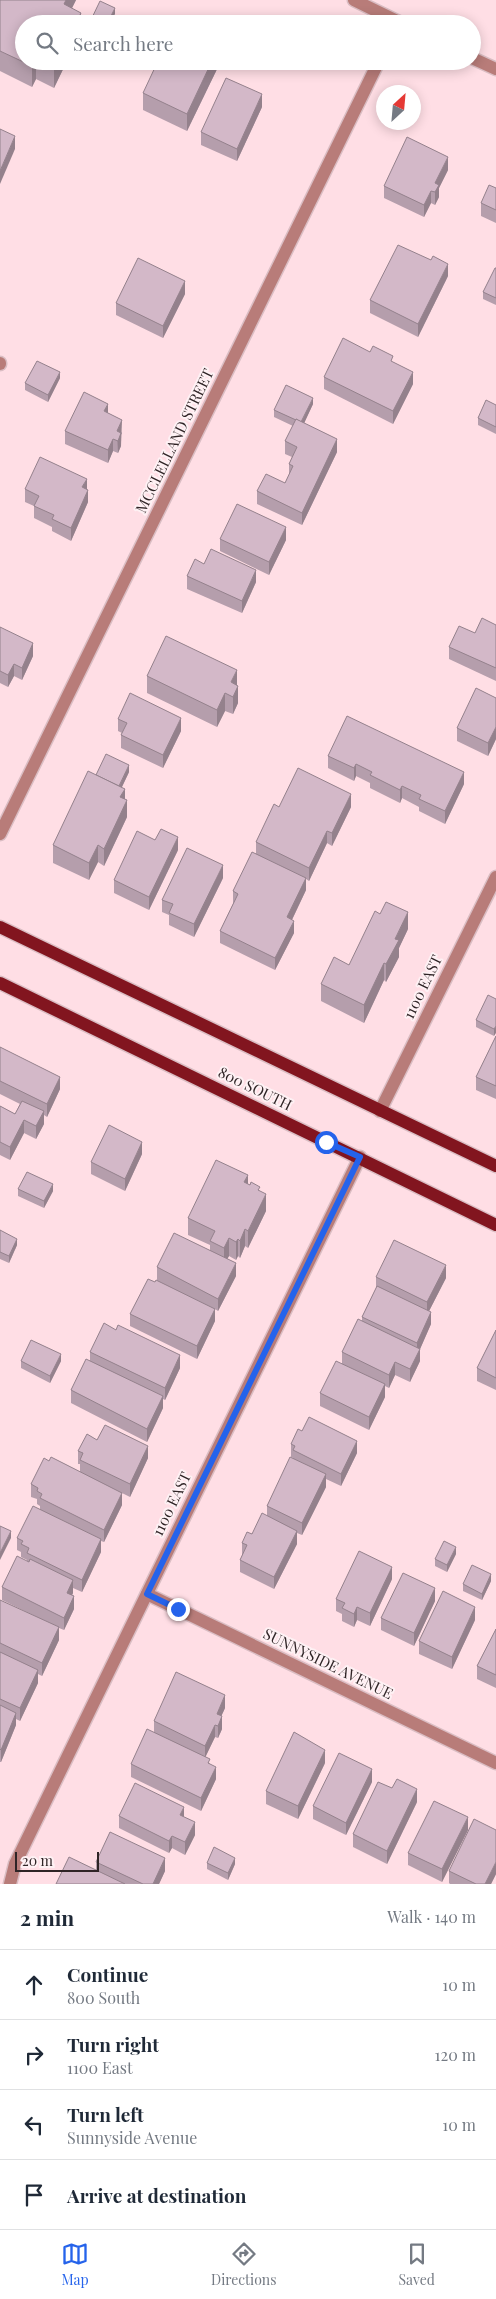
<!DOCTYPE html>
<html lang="en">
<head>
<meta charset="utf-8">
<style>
	body { margin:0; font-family:"Playfair Display",serif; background:#f2f2f3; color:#1f2937 }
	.compass { position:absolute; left:376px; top:85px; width:45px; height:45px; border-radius:50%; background:#fff; box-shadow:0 2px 12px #0003; rotate:26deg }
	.scale { position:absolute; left:15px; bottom:12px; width:84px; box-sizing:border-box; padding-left:5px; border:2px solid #2f2426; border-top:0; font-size:14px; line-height:18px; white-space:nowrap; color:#2f2426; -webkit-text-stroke:4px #fef1f4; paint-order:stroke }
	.stop { position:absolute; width:15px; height:15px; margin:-11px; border:4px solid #2563eb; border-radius:50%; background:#fff }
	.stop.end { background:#2563eb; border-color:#fff; box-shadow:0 1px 5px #0008 }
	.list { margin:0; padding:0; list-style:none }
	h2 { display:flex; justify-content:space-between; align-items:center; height:65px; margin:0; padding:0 20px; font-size:21px }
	h2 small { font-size:16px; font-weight:400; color:#747a83 }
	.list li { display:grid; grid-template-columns:32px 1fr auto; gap:15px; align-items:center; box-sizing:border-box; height:70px; padding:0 20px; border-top:1px solid #e0e1e3 }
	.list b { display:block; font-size:19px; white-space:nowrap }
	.list p { margin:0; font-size:16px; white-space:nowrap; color:#747a83 }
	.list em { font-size:16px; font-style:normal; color:#747a83 }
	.icon { flex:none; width:28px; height:28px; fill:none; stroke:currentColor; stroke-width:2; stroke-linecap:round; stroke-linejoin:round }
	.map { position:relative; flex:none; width:496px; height:1884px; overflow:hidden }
	.search { position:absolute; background:#fff; box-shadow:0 2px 12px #0003; left:15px; right:15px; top:15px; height:55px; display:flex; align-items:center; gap:12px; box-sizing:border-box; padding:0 18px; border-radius:28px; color:#747a83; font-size:19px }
	.sheet { height:345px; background:#fff }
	nav { display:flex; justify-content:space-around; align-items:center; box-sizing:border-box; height:70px; border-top:1px solid #e0e1e3; background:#fff; font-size:14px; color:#747a83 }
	nav a { display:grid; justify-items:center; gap:2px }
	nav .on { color:#2563eb }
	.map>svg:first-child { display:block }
</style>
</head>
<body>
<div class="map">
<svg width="496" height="1884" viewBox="0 0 496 1884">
	<rect width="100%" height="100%" fill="#ffdee5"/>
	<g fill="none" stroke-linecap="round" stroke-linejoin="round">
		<defs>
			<g id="minor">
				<path d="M354,0L403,24"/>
				<path d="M472,58L496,69"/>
				<path d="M0,363V364"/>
				<path d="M0,834L379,61"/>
				<path d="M380,1111L496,877"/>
				<path d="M147,1594L496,1763"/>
				<path d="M10,1884L15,1864L360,1157"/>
			</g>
			<g id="major">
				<path d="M0,927L496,1166"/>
				<path d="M0,983L496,1225"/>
			</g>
		</defs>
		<use href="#minor" stroke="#dabdc3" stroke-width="15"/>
		<use href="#major" stroke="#dabdc3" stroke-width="15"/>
		<use href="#minor" stroke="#b87c79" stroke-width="12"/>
		<use href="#major" stroke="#82151f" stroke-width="12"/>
	</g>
	<g fill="#b59eac">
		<path d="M0,0H76L72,8L81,24L24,61H67L54,88L36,79L32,87L0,71Z"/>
		<path d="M219,61V65L187,131L143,110V93Z"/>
		<path d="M262,107L237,161L201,145V132Z"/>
		<path d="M448,170L439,188V197L435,205L431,203L424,217L384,198V186Z"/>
		<path d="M496,188V223L481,216V203Z"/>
		<path d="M496,268V305L483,299V292Z"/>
		<path d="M448,276L418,337L370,313V300Z"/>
		<path d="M185,294L163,338L116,315V303Z"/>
		<path d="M393,362L413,384L393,424L324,389V377Z"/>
		<path d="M60,378L48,402L25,390V383Z"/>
		<path d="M313,404L304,423L337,452L302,525L257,504V491L285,483L289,475V464L292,457L285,454V441L293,426L274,417V410Z"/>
		<path d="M496,405V434L478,425V418Z"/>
		<path d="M108,413L122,433L121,435V446L118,453L113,451L108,463L65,444V431Z"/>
		<path d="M25,489H87L88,502L71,541L52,531V527L34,518V506L25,502Z"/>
		<path d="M220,539L286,540L269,575L220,551Z"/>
		<path d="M187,576L256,582L242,613L187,589Z"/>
		<path d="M496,625V681L449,659V647L475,633Z"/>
		<path d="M0,627L33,656L22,680L14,676L8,687L0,683Z"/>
		<path d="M147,676L237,685L238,703L233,714L225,711L217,727L147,693Z"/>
		<path d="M496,698V739L488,756L457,741V728Z"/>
		<path d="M118,719L181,731L163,768L121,748V735L122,733L118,731Z"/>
		<path d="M328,756L464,784L445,824L419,811V807L402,798L400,803L370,788V783L356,776L354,781L328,768Z"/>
		<path d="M129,772L122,787L125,799L127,817L104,866L98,862L89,880L53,863V845L96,775Z"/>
		<path d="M279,807H351L332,846L327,843L309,881L306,879V890L292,920L294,933L275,970L220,943V931L233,904V891L256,853V842Z"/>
		<path d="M178,850L149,910L114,893V880Z"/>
		<path d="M223,878L194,937L169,925V915L162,912V900Z"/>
		<path d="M408,929L399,948V957L386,982L384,980L364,1023L321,1001V984L349,965Z"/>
		<path d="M496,999L494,1036L476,1027V1020Z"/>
		<path d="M496,1036V1099L476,1090V1077Z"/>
		<path d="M0,1047L60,1089L47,1117L44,1115V1124L36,1139L24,1133L10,1160L0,1155V1106L15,1114L20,1104L0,1094Z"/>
		<path d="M142,1154L125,1191L91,1174V1162Z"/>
		<path d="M248,1184L260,1191L266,1211L248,1248L245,1246L240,1258L238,1256L236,1260L229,1256L227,1259L236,1276L218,1311L215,1309V1321L197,1359L130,1326V1314L157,1280V1267L210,1250V1245L188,1235V1218Z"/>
		<path d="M18,1189L53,1191L44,1208L18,1196Z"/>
		<path d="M0,1230L17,1245L9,1263L0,1259Z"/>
		<path d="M376,1277L446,1278L429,1311L431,1324L420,1349V1361L410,1382L395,1375L389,1388L385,1386V1397L369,1430L320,1406V1393L342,1363V1352L362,1321V1317L376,1289Z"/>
		<path d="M496,1330V1390L477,1381V1368Z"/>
		<path d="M90,1352L180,1368L165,1400L163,1399V1408L147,1442L71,1403V1390L90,1360Z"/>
		<path d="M21,1361H61L50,1383L21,1368Z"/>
		<path d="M302,1431L357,1453L341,1486L326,1479V1487L302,1535L297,1533V1544L274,1589L240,1572V1560L242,1556V1543L252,1534L267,1516V1506L293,1458L291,1457V1444Z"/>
		<path d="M97,1440L148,1458L130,1497L122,1493V1505L104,1542L101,1541V1552L82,1592L73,1588V1593L72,1595L74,1609L64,1630L59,1628V1640L42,1676L38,1674V1683L20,1721L16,1719V1725L1,1762H0V1600L39,1618L2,1600V1587L27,1562V1560L21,1557V1552L17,1550V1538L40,1509V1506L37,1504V1499L31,1497V1484L49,1461L80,1472V1464H78V1451Z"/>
		<path d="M456,1554L447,1572L435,1566V1559Z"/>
		<path d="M392,1579L370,1626L357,1620L354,1627L342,1621V1614L336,1611V1599Z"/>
		<path d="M491,1581L482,1600L463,1591V1584Z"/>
		<path d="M435,1601L414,1646L381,1630V1618Z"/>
		<path d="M475,1620L452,1669L419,1654V1641Z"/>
		<path d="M496,1629V1688L477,1679V1666Z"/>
		<path d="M225,1708L221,1716L222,1729L218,1738L215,1737L205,1757L210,1764L216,1779L201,1811L131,1777V1764L154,1732V1721Z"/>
		<path d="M325,1763L298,1819L266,1804V1791Z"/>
		<path d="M372,1782L346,1835L313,1819V1806Z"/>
		<path d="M417,1802L387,1864L353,1847V1834Z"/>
		<path d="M119,1816L184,1817L195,1835L185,1855L172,1848L169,1853L119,1828Z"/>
		<path d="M468,1830L442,1882L408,1865V1853Z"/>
		<path d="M96,1862L165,1871L159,1884H56L96,1870Z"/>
		<path d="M207,1863L235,1864L228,1880L207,1869Z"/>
		<path d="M449,1871L496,1874L491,1884H450L449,1883Z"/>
	</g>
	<g fill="#94818c">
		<path d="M66,0H76L64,24V4Z"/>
		<path d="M115,8V14L110,24H107Z"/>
		<path d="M81,13V24H75Z"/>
		<path d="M34,61H36V79L32,87V66Z"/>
		<path d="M57,61H67L54,88V68Z"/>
		<path d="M212,61H219V65L187,131V114Z"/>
		<path d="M262,94V107L237,161V149Z"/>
		<path d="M15,136V149L0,184V171Z"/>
		<path d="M448,157V170L439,188V197L435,205V183Z"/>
		<path d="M431,191V203L424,217V205Z"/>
		<path d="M448,264V276L418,337V324Z"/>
		<path d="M185,281V294L163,338V326Z"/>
		<path d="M60,372V378L48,402V395Z"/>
		<path d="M413,372V384L393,424V411Z"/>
		<path d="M313,398V404L301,430V423Z"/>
		<path d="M108,404V416L104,411Z"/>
		<path d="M122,420L121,446L118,453L117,431Z"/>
		<path d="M113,439V451L108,463V450Z"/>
		<path d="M337,439V452L302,525V513Z"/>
		<path d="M87,479V491L82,487Z"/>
		<path d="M88,490V502L71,541V528Z"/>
		<path d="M286,527V540L269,575V562Z"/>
		<path d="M256,570V582L242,613V601Z"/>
		<path d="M33,643V656L22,680V668Z"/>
		<path d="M14,664V676L8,687V675Z"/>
		<path d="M237,670V687L231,682Z"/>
		<path d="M238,686V703L233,714V697Z"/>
		<path d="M225,693V711L217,727V710Z"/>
		<path d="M181,718V731L163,768V755Z"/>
		<path d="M496,727V739L488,756V743Z"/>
		<path d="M356,764V776L354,781V768Z"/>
		<path d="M129,765V772L119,793V787Z"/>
		<path d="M464,772V784L445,824V811Z"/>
		<path d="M402,786V798L400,803V790Z"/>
		<path d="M125,789V806L120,797Z"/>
		<path d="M351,794V807L332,846V833Z"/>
		<path d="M127,800V817L104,866V849Z"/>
		<path d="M327,831V843L309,881V868Z"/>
		<path d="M178,837V850L149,910V897Z"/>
		<path d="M98,845V862L89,880V863Z"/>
		<path d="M223,865V878L194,937V924Z"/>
		<path d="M306,878V890L287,930V917Z"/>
		<path d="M408,912V929L399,948V957L386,982V964L395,939Z"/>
		<path d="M294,921V933L275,970V958Z"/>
		<path d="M384,963V980L364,1023V1005Z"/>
		<path d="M496,1026V1033L494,1036V1029Z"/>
		<path d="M60,1077V1089L47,1117V1104Z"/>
		<path d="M44,1111V1124L36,1139V1126Z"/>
		<path d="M24,1120V1133L10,1160V1147Z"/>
		<path d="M142,1142V1154L125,1191V1179Z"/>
		<path d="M248,1175V1192L244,1182Z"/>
		<path d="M53,1184V1191L44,1208V1201Z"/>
		<path d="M266,1194V1211L248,1248V1231Z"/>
		<path d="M245,1229V1246L240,1258V1241Z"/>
		<path d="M229,1238V1256L224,1265V1248Z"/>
		<path d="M17,1239V1245L9,1263V1256Z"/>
		<path d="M238,1239V1256L236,1260V1242Z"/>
		<path d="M236,1263V1276L218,1311V1299Z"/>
		<path d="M446,1265V1278L427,1315V1302Z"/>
		<path d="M215,1309V1321L197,1359V1346Z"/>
		<path d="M431,1312V1324L417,1356V1343Z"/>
		<path d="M420,1349V1361L410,1382V1369Z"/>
		<path d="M61,1354V1361L50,1383V1376Z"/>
		<path d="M180,1355V1368L165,1400V1388Z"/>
		<path d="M395,1362V1375L389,1388V1375Z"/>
		<path d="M385,1384V1397L369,1430V1417Z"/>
		<path d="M163,1396V1408L147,1442V1429Z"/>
		<path d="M357,1441V1453L341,1486V1474Z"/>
		<path d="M148,1446V1458L130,1497V1484Z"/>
		<path d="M326,1474V1487L302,1535V1523Z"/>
		<path d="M122,1493V1505L104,1542V1530Z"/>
		<path d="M11,1531V1538L0,1560V1553Z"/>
		<path d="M297,1531V1544L274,1589V1577Z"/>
		<path d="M101,1539V1552L82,1592V1580Z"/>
		<path d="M456,1547V1554L447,1572V1565Z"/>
		<path d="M392,1567V1579L370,1626V1613Z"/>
		<path d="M491,1574V1581L482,1600V1594Z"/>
		<path d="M73,1580V1593L67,1605V1593Z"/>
		<path d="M435,1588V1601L414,1646V1633Z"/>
		<path d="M74,1596V1609L64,1630V1618Z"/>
		<path d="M357,1607V1620L354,1627V1614Z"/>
		<path d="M475,1607V1620L452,1669V1657Z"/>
		<path d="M59,1627V1640L42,1676V1663Z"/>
		<path d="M38,1670V1683L20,1721V1708Z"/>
		<path d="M225,1695V1708L217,1726V1714Z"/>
		<path d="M16,1713V1725L1,1762V1750Z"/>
		<path d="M222,1716V1729L218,1738V1726Z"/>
		<path d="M215,1725V1737L205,1758V1746Z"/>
		<path d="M325,1750V1763L298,1819V1806Z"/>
		<path d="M216,1767V1779L201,1811V1798Z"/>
		<path d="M372,1769V1782L346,1835V1823Z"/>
		<path d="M417,1789V1802L387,1864V1851Z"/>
		<path d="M184,1807V1820L180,1815Z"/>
		<path d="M468,1817V1830L442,1882V1869Z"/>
		<path d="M195,1822V1835L185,1855V1842Z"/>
		<path d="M172,1836V1848L169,1853V1841Z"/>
		<path d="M165,1858V1871L159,1884H153Z"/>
		<path d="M235,1858V1864L228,1880V1873Z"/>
		<path d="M496,1862V1874L491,1884H485Z"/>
	</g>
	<g fill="#d3b8c8" stroke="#94818c">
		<path d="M0,0H66L64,4L81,13L75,24H24V61H34L32,66L0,51Z"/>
		<path d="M100,1L115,8L107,24H89Z"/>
		<path d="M41,61H57L54,68Z"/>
		<path d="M158,61H212L187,114L143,93Z"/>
		<path d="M226,78L262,94L237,149L201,132Z"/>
		<path d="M0,129L15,136L0,171Z"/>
		<path d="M407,137L448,157L435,183L439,185L435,192L431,191L424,205L384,186Z"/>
		<path d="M489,185L496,188V210L481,203Z"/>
		<path d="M398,245L431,260L433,256L448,264L418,324L370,300Z"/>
		<path d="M138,258L185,281L163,326L116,303Z"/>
		<path d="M495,268H496V298L483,292Z"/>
		<path d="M343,338L370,352L373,346L393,356L391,361L413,372L393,411L324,377Z"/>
		<path d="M37,361L60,372L48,395L25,383Z"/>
		<path d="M286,385L313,398L301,422L296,419V420L274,410Z"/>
		<path d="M84,392L108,404L104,411L122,420L117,431L121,433L118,441L113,439L108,450L65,431Z"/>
		<path d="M486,400L496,405V427L478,418Z"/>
		<path d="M296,419L337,439L302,513L257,491L266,474L285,483L293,466L289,464L297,447L285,441Z"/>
		<path d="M40,457L87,479L82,487L88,490L71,528L52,519L54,515L34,506L39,496L25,489Z"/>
		<path d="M237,504L286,527L269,562L220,539Z"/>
		<path d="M211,549L256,570L242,601L187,576L195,559L204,564Z"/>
		<path d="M482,618L496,625V668L449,647L459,626L475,633Z"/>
		<path d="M0,627L33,643L22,668L14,664L8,675L0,671Z"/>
		<path d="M166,636L237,670L231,682L238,686L233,697L225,693L217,710L147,676Z"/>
		<path d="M476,688L496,698V727L488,743L457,728Z"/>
		<path d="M130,693L181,718L163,755L121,735L127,723L118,719Z"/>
		<path d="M347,716L464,772L445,811L419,799L421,795L402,786L400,790L370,775L372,772L356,764L354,768L328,756Z"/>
		<path d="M106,754L129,765L119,786L96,775Z"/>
		<path d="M298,768L351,794L332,833L327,831L309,868L256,842L274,804L279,807Z"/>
		<path d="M88,771L125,789L120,797L127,800L104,849L98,845L89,863L53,845Z"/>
		<path d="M161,829L178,837L149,897L114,880L137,831L155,840Z"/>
		<path d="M187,848L223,865L194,924L169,913L173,904L162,900Z"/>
		<path d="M252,852L306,878L287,917L294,921L275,958L220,931L238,894L233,891Z"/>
		<path d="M386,902L408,912L395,939L399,940L386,964L384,963L364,1005L321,984L334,957L349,965L375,911L380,914Z"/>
		<path d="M488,995L496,999V1026L494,1029L476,1020Z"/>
		<path d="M496,1036V1086L476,1077Z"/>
		<path d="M0,1047L60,1077L47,1104L0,1081Z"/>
		<path d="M22,1101L44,1111L36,1126L24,1120L10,1147L0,1142V1106L15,1114Z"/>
		<path d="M109,1125L142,1142L125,1179L91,1162Z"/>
		<path d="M216,1160L248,1175L244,1182L250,1185L251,1182L260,1187L258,1190L266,1194L248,1231L245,1229L240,1241L238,1239L236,1242L229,1238L224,1248L210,1241L215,1231L188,1218Z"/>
		<path d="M27,1172L53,1184L44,1201L18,1189Z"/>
		<path d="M0,1230L17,1239L9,1256L0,1252Z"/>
		<path d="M174,1233L236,1263L218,1299L157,1267Z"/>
		<path d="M394,1240L446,1265L427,1302L376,1277Z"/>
		<path d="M148,1279L155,1282L156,1280L215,1309L197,1346L130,1314Z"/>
		<path d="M377,1286L431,1312L417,1343L362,1317Z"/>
		<path d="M358,1319L420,1349L410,1369L395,1362L389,1375L342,1352Z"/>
		<path d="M104,1323L116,1330L118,1325L180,1355L165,1388L90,1352Z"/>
		<path d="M496,1330V1378L477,1368Z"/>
		<path d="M31,1340L61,1354L50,1376L21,1361Z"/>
		<path d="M86,1359L163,1396L147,1429L71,1390Z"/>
		<path d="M336,1361L385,1384L369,1417L320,1393Z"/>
		<path d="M309,1417L357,1441L341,1474L293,1450L295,1446L291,1444L298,1429L302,1431Z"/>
		<path d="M105,1425L148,1446L130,1484L80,1460L83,1453L78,1451L87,1434L97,1440Z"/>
		<path d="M51,1457L122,1493L104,1530L40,1498L42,1494L37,1491L38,1488L31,1484L44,1458L49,1461Z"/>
		<path d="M290,1457L326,1474L302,1523L267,1506Z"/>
		<path d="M33,1506L101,1539L82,1580L27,1553L29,1548L21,1544L23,1541L17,1538Z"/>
		<path d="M262,1513L297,1531L274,1577L240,1560L247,1545L242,1543L247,1532L252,1534Z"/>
		<path d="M0,1526L11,1531L0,1553Z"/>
		<path d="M444,1541L456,1547L447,1565L435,1559Z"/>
		<path d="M359,1551L392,1567L370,1613L357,1607L354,1614L342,1608L345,1603L336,1599Z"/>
		<path d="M17,1556L29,1562L30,1559L73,1580L67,1593L74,1596L64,1618L2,1587Z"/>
		<path d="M472,1565L491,1574L482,1594L463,1584Z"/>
		<path d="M403,1573L435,1588L414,1633L381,1618Z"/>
		<path d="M443,1591L475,1607L452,1657L419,1641Z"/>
		<path d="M0,1600L59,1627L42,1663L0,1643Z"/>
		<path d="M496,1629V1675L477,1666Z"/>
		<path d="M0,1652L38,1670L20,1708L0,1699Z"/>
		<path d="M176,1672L225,1695L217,1714L222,1716L218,1726L215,1725L205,1746L154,1721Z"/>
		<path d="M0,1705L16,1713L1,1750L0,1749Z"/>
		<path d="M147,1729L210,1759L208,1763L216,1767L201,1798L131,1764Z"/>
		<path d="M294,1732L325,1750L298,1806L266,1791Z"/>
		<path d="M339,1753L372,1769L346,1823L313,1806Z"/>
		<path d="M397,1779L417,1789L387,1851L353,1834L378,1782L392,1788Z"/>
		<path d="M135,1783L184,1807L180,1815L195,1822L185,1842L172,1836L169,1841L119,1816Z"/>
		<path d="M434,1801L468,1817L442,1869L408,1853Z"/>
		<path d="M474,1819L496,1830V1862L485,1884H476L449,1871Z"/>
		<path d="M110,1832L165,1858L153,1884H143L96,1862Z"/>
		<path d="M214,1847L235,1858L228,1873L207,1863Z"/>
		<path d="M69,1857L125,1884H56Z"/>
	</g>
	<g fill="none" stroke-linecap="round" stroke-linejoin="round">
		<path stroke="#2563eb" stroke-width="6" d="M178,1609L147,1594L360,1157L326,1142"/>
	</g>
	<g text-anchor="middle" stroke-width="4" stroke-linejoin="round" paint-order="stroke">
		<g font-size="15" fill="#2f2426" stroke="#fef1f4">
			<text transform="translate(175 441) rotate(-64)" y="5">MCCLELLAND STREET</text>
			<text transform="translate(423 987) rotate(-64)" y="5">1100 EAST</text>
			<text transform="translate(255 1089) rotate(26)" y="5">800 SOUTH</text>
			<text transform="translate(172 1504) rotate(-64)" y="5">1100 EAST</text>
			<text transform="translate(328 1664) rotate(26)" y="5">SUNNYSIDE AVENUE</text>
		</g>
	</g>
</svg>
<svg class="compass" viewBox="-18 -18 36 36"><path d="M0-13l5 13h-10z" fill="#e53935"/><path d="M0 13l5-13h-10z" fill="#747a83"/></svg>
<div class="scale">20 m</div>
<div class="stop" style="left:326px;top:1142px"></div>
<div class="stop end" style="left:178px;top:1609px"></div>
<div class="search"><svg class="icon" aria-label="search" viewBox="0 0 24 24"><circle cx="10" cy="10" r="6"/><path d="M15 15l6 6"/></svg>Search here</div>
</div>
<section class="sheet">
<h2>2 min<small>Walk · 140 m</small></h2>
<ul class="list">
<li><svg class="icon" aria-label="ahead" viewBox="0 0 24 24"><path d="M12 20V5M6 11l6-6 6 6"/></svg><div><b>Continue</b><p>800 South</p></div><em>10 m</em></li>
<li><svg class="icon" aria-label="right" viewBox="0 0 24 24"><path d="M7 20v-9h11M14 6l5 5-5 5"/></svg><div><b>Turn right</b><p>1100 East</p></div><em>120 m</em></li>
<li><svg class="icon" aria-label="left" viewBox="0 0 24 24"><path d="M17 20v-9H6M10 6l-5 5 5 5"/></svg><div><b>Turn left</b><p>Sunnyside Avenue</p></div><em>10 m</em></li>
<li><svg class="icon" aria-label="arrive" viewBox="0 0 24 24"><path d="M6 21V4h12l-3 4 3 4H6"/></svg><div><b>Arrive at destination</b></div></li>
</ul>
</section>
<nav>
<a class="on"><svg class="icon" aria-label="map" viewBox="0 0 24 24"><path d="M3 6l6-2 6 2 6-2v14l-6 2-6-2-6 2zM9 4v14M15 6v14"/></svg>Map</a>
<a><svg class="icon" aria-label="directions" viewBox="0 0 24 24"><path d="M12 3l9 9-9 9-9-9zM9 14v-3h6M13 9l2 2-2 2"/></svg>Directions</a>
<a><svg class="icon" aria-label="saved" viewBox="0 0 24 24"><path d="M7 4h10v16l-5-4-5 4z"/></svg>Saved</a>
</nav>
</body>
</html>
